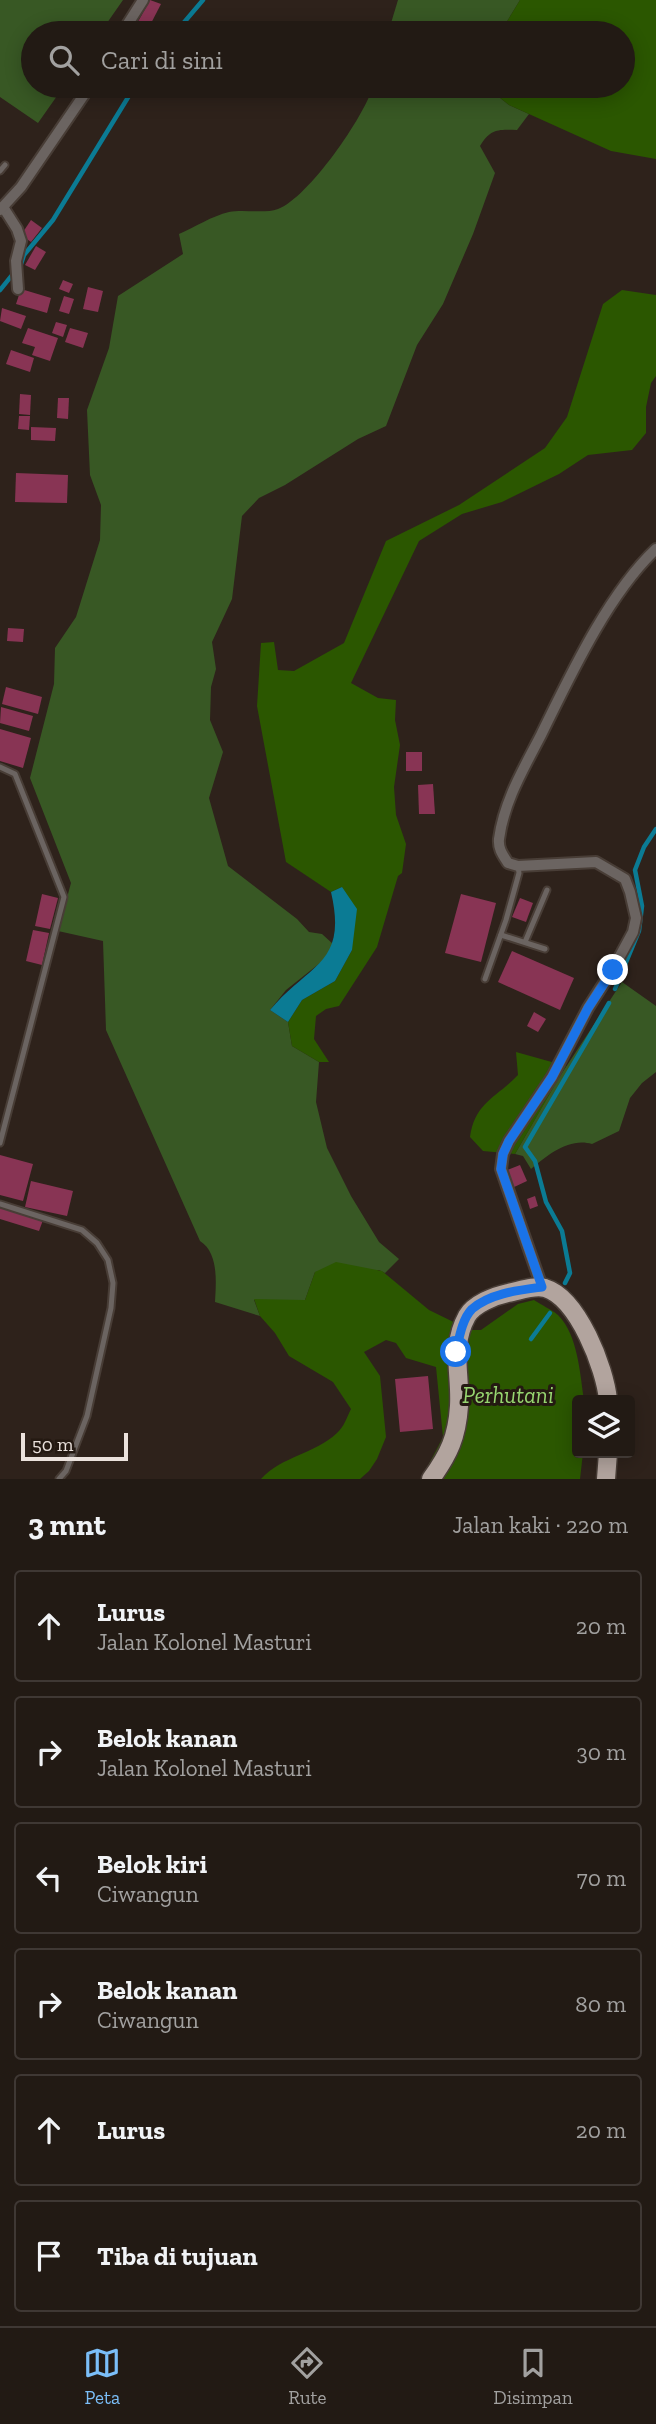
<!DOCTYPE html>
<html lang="id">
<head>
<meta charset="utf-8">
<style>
	body { margin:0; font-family:"Zilla Slab",serif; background:#2a231d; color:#f1f3f6 }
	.controls { position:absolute; right:21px; bottom:21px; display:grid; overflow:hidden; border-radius:7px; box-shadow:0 4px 18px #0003 }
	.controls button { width:63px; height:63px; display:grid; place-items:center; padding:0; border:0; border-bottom:2px solid #3f3834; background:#221a14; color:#f1f3f6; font:35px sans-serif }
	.scale { position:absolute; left:21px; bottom:18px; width:107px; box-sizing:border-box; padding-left:7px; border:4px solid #ebe2dd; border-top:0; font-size:19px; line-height:24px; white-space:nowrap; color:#ebe2dd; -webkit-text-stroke:5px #241912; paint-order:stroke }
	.stop { position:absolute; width:21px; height:21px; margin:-16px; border:5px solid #1a73e8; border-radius:50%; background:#fff }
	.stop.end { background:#1a73e8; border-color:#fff; box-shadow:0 2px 7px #0008 }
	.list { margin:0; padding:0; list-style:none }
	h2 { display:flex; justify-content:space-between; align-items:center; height:91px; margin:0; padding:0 28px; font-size:30px }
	h2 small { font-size:23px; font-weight:400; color:#a2a1a0 }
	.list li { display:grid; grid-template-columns:46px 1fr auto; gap:21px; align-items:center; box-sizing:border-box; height:112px; margin:0 14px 14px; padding:0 14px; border:2px solid #3f3834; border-radius:7px }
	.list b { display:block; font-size:26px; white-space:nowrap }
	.list p { margin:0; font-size:23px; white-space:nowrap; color:#a2a1a0 }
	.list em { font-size:23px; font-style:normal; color:#a2a1a0 }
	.icon { flex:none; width:38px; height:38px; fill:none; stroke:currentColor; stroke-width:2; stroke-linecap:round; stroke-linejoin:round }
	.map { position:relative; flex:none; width:656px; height:1479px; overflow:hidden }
	.search { position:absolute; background:#221a14; box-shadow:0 4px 18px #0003; left:21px; right:21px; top:21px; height:77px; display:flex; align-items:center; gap:18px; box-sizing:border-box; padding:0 24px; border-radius:38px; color:#a2a1a0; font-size:26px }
	.sheet { height:847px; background:#221a14 }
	nav { display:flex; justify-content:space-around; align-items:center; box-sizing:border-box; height:98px; border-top:2px solid #3f3834; background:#221a14; font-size:19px; color:#a2a1a0 }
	nav a { display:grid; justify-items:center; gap:4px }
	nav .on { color:#7bbef8 }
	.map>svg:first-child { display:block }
</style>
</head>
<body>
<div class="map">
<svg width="656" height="1479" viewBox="0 0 656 1479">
	<rect width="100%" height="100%" fill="#2e221b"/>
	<g fill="#385824">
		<path d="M0,0H123L100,33H33V86H64L38,123L0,97Z"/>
		<path d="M398,0H520L500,33H388Z"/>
		<path d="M373,86H498L499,97L509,105L529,114L517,130C498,129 490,129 480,146L495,173L473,234L443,304L417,345L386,426L358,439L285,485L259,498L242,516L232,599L212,642L216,669L211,687L210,720L223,752L209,798L228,866L297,919L309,932L322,934L333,944L325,959L286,990L270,1010L288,1022L292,1046L319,1062L316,1102L327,1148L351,1196L379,1242L399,1259L385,1273L379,1270L315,1272L305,1300H254L260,1316L215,1302C216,1283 219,1253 200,1241L106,1030L103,941L58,931L71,883L30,778L54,684L55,648L76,617L100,540L101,505L90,475L87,410L109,348L118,296L183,254L179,234C195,227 212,216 229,212C244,209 264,214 278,209C308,198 365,116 373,86Z"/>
		<path d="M622,982L656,1006V1072L642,1083L630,1098L619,1131L592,1144C570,1137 547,1155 531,1169L523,1156L515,1154L558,1079Z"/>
	</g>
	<g fill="#2b5700">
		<path d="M520,0H656V159L611,151L509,105L499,97L498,86H623V33H500Z"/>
		<path d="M622,290L656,295V376L651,383L646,407V433L632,450L588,455L559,474L502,502L462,514L419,541L351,683L378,698L396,700L395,720L400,745L394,787L396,815L406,844L402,873L398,876L377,947L339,1006L326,1009L316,1016L314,1039L329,1062H319L292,1046L288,1022L302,1000L335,981L352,950L342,887L331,892L286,862L257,706L261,643L274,642L278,670L294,671L344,643L386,541L459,505L545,448L567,417L603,304Z"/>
		<path d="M516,1052L566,1066L515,1154L483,1151L470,1137C475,1102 496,1098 518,1075Z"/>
		<path d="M336,1262L382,1271L429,1310L470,1330H481L518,1304L534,1300C541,1305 551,1309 558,1315C578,1335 580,1374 584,1400H577V1453H583L580,1479H421L443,1437L436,1367L406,1358L396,1343L386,1340L364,1352L380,1376L386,1437L377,1459L369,1471L360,1479H261C282,1456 315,1454 337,1433C344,1427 347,1417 351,1409L333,1382L289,1356L275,1333L260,1316L254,1299L305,1300L315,1272Z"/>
	</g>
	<path fill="#0b7b94" d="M342,887L357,909L352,950L335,981L302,1000L288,1022L270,1010C309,963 348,965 331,892Z"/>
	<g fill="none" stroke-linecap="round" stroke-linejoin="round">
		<g stroke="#0b7b94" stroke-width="4.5">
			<path d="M175,33L203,0"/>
			<path d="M0,290L21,264L24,255L53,220L135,86"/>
			<path d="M615,989L639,931L642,906L635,870L644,847L656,829"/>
			<path d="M565,1283L570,1273L562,1231L546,1202L535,1161L525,1147L609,1003"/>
			<path d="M531,1339L550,1313"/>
		</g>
	</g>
	<g fill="#883454">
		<path d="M150,0L161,4L146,33L135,27Z"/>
		<path d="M31,220L42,228L31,242L21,235Z"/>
		<path d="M36,246L46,252L35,270L25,265Z"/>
		<path d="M63,280L73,284L69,293L59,289Z"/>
		<path d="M88,287L103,291L98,312L83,309Z"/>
		<path d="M21,289L51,298L47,313L16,304Z"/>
		<path d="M64,296L74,299L69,314L59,311Z"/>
		<path d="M2,308L26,316L21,329L0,321Z"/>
		<path d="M56,322L67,325L63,337L52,333Z"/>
		<path d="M28,328L58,338L50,361L32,355L35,347L22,343Z"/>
		<path d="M70,328L88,333L83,348L65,342Z"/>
		<path d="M11,350L34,358L30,372L6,364Z"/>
		<path d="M20,394L31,395L30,415L19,414Z"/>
		<path d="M58,398H69L68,419L57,418Z"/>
		<path d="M19,416H30L29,430L18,429Z"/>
		<path d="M31,427L56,428L55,441L31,440Z"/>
		<path d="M16,473L68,475L67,503L15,502Z"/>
		<path d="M8,628L24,629L23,642L7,641Z"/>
		<path d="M6,687L42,697L38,714L2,704Z"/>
		<path d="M1,707L33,716L29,731L0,723Z"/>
		<path d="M0,729L31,738L23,768L0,761Z"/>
		<rect x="406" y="752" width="16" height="19"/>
		<path d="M433,784L435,814H419L418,785Z"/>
		<path d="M42,894L58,898L50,929L35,926Z"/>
		<path d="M461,894L496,903L481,962L445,953Z"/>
		<path d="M520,898L533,903L526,922L512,917Z"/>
		<path d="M33,930L49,933L42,965L26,961Z"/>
		<path d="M512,951L574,978L560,1010L498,982Z"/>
		<path d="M534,1012L546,1019L538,1032L527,1026Z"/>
		<path d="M0,1155L33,1164L23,1201L0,1195Z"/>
		<path d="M520,1165L527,1181L512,1188L505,1171Z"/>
		<path d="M31,1181L73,1191L67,1216L25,1207Z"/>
		<path d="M535,1196L538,1206L530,1209L527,1199Z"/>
		<path d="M0,1206L43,1220L39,1231L0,1219Z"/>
		<path d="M428,1376L433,1429L400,1432L395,1379Z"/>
	</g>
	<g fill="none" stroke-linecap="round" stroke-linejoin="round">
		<defs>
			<g id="lane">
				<path d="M0,171L5,165"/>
				<path d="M0,767L15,774L64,897L0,1143"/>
				<path d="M501,935L545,949"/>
				<path d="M525,942L547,890"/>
				<path d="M485,979L506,920L519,873L518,866"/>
				<path d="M0,1204L82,1230L97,1243L108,1260L113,1283L111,1308L87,1416L66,1471L59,1479"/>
			</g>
			<g id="street">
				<path d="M122,33L143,0"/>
				<path d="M3,207L17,229L21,241L16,261L18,289"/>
				<path d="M0,210L21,187L90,86"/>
				<path d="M542,1287L501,1169L503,1154L509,1141L552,1077L588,1008L613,969L633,932L636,918L630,892L625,879L596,862L518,866L508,863C503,855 498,849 499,839C504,801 524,768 541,735C570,676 608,594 656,549"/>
			</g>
			<g id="primary">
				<path d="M431,1479C449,1454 457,1437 459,1406C461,1374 450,1347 467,1316C474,1304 494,1296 508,1293C519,1291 534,1285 545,1288C578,1298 605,1368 608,1400"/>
				<path d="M606,1479L608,1453"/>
			</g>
		</defs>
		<use href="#lane" stroke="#483d36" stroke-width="9"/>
		<use href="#street" stroke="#483d36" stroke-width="14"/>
		<use href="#primary" stroke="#483d36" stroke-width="21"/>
		<use href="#lane" stroke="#6b6461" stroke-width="5"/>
		<use href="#street" stroke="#6b6461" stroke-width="10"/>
		<use href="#primary" stroke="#b2a49e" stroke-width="18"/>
	</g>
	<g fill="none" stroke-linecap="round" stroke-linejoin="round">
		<path stroke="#1a73e8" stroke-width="9" d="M456,1352C459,1339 462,1319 472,1309C490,1293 520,1290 542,1287L501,1169L503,1154L509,1141L552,1077L588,1008L613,970"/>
	</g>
	<g text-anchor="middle" stroke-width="6" stroke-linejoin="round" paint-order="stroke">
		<g font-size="23" font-style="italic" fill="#97d670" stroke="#241912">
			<text x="508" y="1403">Perhutani</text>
		</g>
	</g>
</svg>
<div class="controls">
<button><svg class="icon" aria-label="layers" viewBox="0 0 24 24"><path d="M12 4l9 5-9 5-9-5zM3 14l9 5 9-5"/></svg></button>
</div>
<div class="scale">50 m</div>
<div class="stop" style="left:456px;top:1352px"></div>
<div class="stop end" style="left:613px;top:970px"></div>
<div class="search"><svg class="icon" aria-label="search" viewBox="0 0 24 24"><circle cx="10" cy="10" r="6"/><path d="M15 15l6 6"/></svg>Cari di sini</div>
</div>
<section class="sheet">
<h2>3 mnt<small>Jalan kaki · 220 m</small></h2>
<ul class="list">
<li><svg class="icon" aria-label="ahead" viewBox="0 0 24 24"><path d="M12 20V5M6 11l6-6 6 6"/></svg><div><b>Lurus</b><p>Jalan Kolonel Masturi</p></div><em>20 m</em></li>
<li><svg class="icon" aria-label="right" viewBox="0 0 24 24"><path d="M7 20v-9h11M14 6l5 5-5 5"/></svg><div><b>Belok kanan</b><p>Jalan Kolonel Masturi</p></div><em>30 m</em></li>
<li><svg class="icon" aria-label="left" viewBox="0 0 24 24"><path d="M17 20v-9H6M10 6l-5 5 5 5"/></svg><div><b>Belok kiri</b><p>Ciwangun</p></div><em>70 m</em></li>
<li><svg class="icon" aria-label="right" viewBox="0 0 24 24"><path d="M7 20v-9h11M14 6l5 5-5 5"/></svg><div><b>Belok kanan</b><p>Ciwangun</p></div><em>80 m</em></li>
<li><svg class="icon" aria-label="ahead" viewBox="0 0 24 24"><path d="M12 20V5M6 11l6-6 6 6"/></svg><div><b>Lurus</b></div><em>20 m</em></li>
<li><svg class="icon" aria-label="arrive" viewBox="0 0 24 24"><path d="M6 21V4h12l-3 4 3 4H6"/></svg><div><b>Tiba di tujuan</b></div></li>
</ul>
</section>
<nav>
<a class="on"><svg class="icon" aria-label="map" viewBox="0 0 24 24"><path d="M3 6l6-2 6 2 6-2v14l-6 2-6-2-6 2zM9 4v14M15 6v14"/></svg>Peta</a>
<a><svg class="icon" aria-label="directions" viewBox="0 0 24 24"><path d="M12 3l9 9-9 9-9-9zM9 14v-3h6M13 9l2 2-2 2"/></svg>Rute</a>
<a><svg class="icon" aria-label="saved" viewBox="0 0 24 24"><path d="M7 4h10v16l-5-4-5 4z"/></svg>Disimpan</a>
</nav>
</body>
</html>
